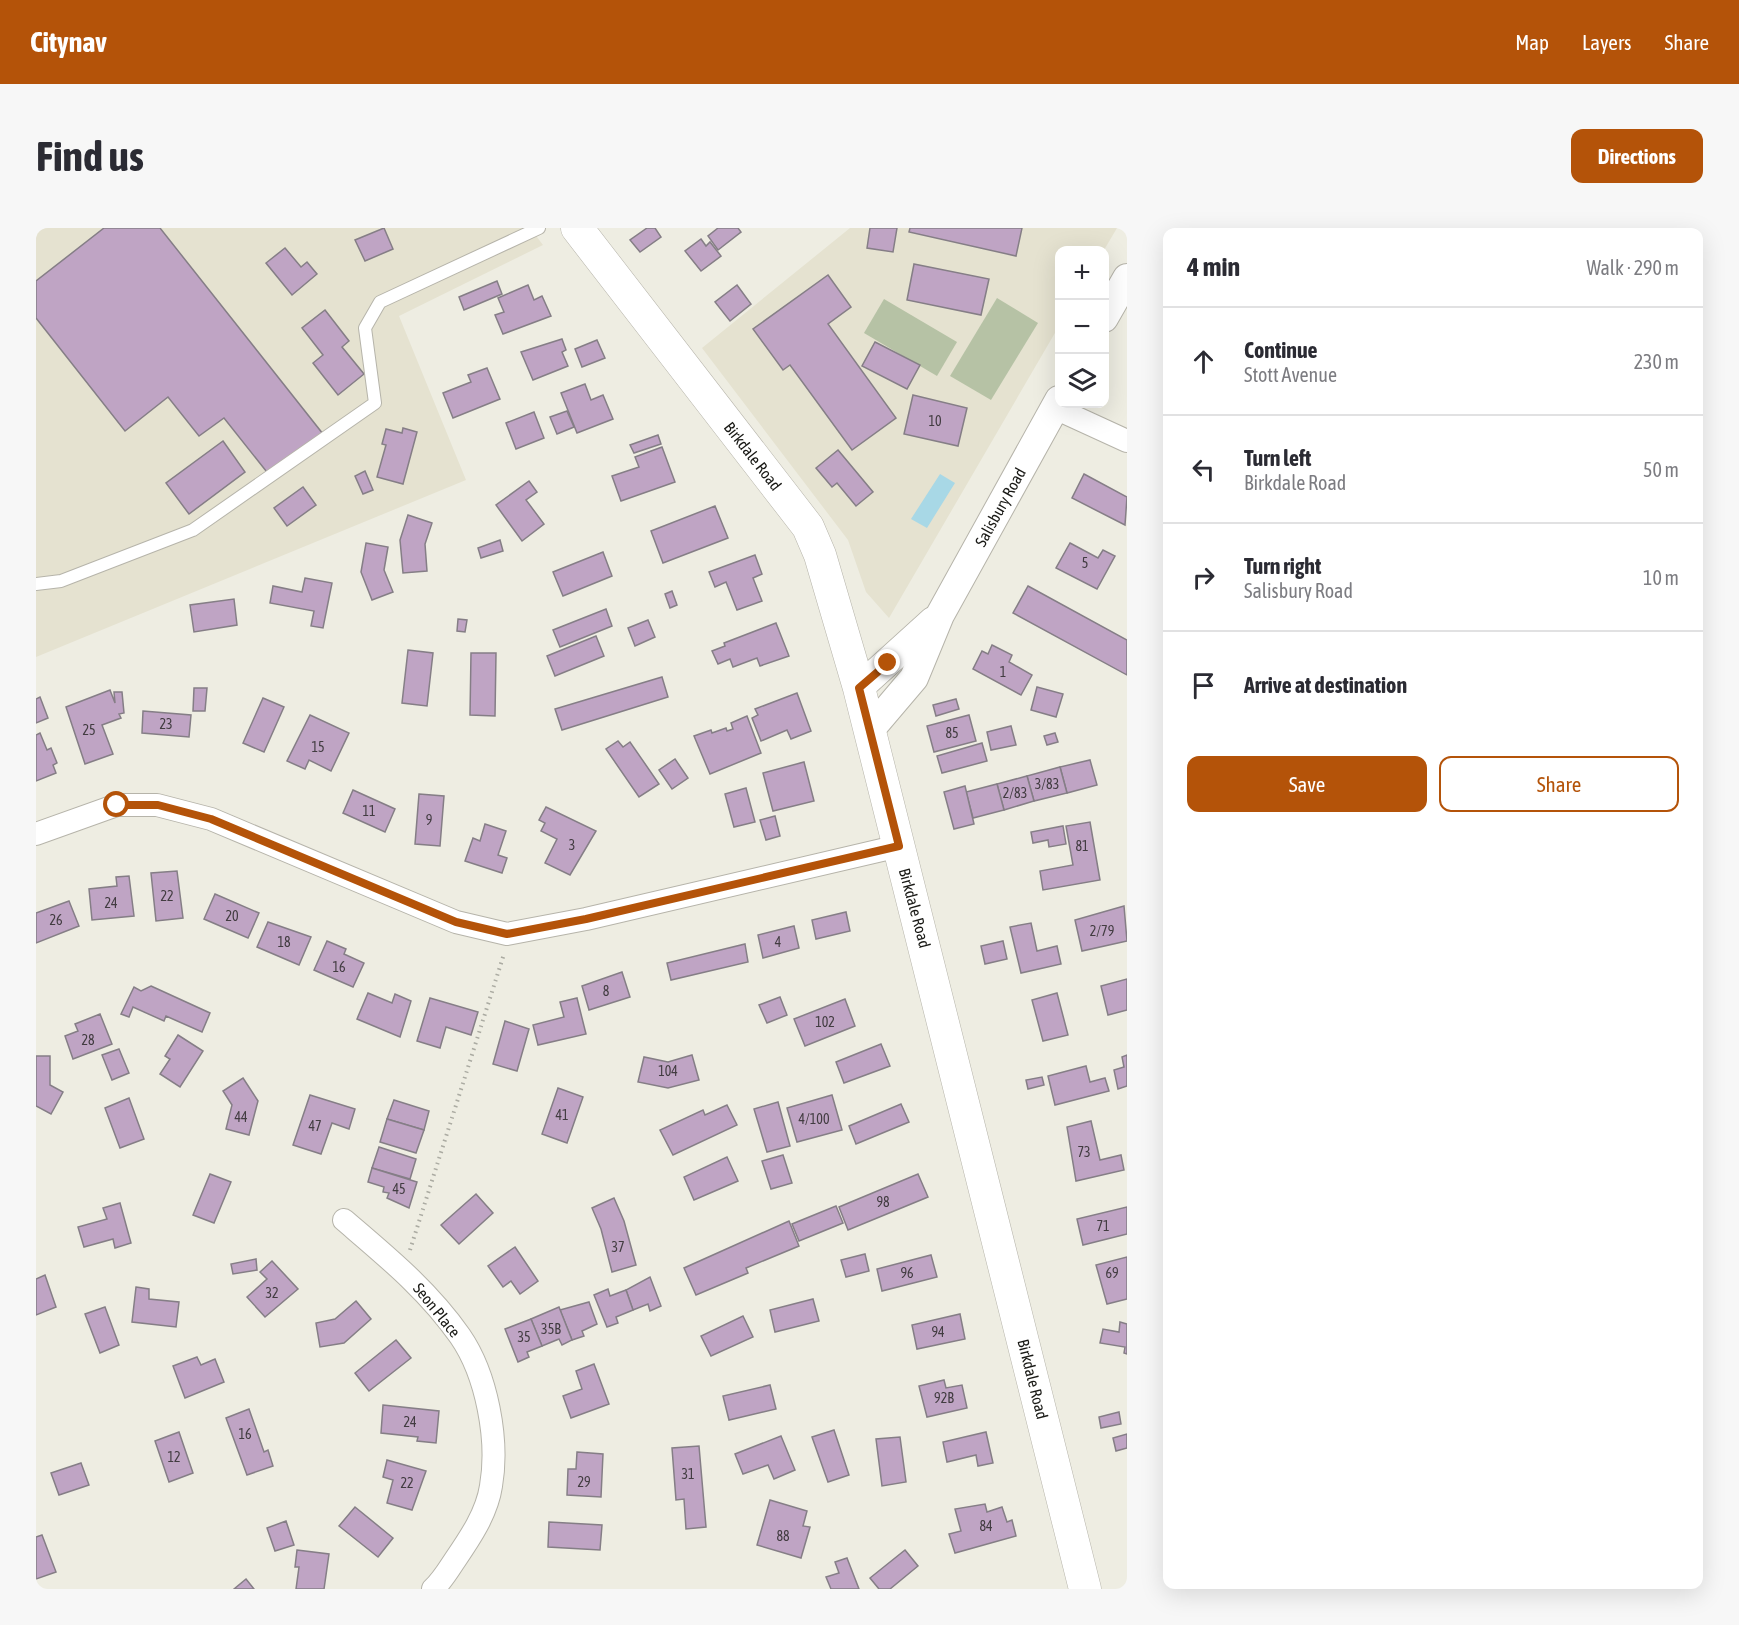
<!DOCTYPE html>
<html lang="en">
<head>
<meta charset="utf-8">
<style>
	body { margin:0; font-family:"Asap Condensed",sans-serif; background:#f7f7f7; color:#2b2b33 }
	.controls { position:absolute; right:18px; top:18px; display:grid; overflow:hidden; border-radius:12px; box-shadow:0 6px 24px #0002 }
	.controls button { width:54px; height:54px; display:grid; place-items:center; padding:0; border:0; border-bottom:2px solid #e1e1e2; background:#fff; color:#2b2b33; font:30px sans-serif }
	.stop { position:absolute; width:18px; height:18px; margin:-14px; border:4px solid #b45309; border-radius:50%; background:#fff }
	.stop.end { background:#b45309; border-color:#fff; box-shadow:0 2px 6px #0008 }
	.list { margin:0; padding:0; list-style:none }
	h2 { display:flex; justify-content:space-between; align-items:center; height:78px; margin:0; padding:0 24px; font-size:26px }
	h2 small { font-size:20px; font-weight:400; color:#7c7c81 }
	.list li { display:grid; grid-template-columns:39px 1fr auto; gap:18px; align-items:center; box-sizing:border-box; height:108px; padding:0 24px; border-top:2px solid #e1e1e2 }
	.list b { display:block; font-size:22px; white-space:nowrap }
	.list p { margin:0; font-size:20px; white-space:nowrap; color:#7c7c81 }
	.list em { font-size:20px; font-style:normal; color:#7c7c81 }
	.actions { display:flex; gap:12px; padding:18px 24px }
	.actions a { flex:1; padding:14px 0; border:2px solid #b45309; border-radius:12px; text-align:center; font-size:21px; color:#b45309 }
	.actions .main { background:#b45309; color:#fff }
	.icon { flex:none; width:33px; height:33px; fill:none; stroke:currentColor; stroke-width:2; stroke-linecap:round; stroke-linejoin:round }
	.map { position:relative; flex:none; width:1091px; height:1361px; overflow:hidden; border-radius:12px }
	header { display:flex; align-items:center; gap:36px; box-sizing:border-box; height:84px; padding:0 30px; background:#b45309; color:#fff }
	header strong { font-size:28px }
	nav { display:flex; gap:33px; margin-inline-start:auto; font-size:21px }
	.intro { display:flex; align-items:center; justify-content:space-between; box-sizing:border-box; height:144px; padding:0 36px }
	h1 { margin:0; font-size:42px }
	.button { padding:15px 27px; border-radius:12px; background:#b45309; color:#fff; font-size:21px; font-weight:700 }
	main { display:flex; gap:36px; padding:0 36px }
	aside { flex:1; background:#fff; border-radius:12px; box-shadow:0 6px 24px #0002 }
	.map>svg:first-child { display:block }
</style>
</head>
<body>
<header>
<strong>Citynav</strong>
<nav><a>Map</a><a>Layers</a><a>Share</a></nav>
</header>
<div class="intro"><h1>Find us</h1><a class="button">Directions</a></div>
<main>
<div class="map">
<svg width="1091" height="1361" viewBox="0 0 1091 1361">
	<rect width="100%" height="100%" fill="#eeede2"/>
	<g fill="#e5e2d0">
		<path d="M0,0H494L507,17L363,88L430,252L0,429Z"/>
		<path d="M814,0H1081L1068,22H1023V98L853,390L830,364L812,312L666,120Z"/>
	</g>
	<g fill="#b6c2a5">
		<path d="M961,70L1002,95L955,172L914,148Z"/>
		<path d="M848,71L921,114L901,148L828,105Z"/>
	</g>
	<path fill="#a8d8e6" d="M904,246L919,255L891,300L875,291Z"/>
	<g fill="#bfa4c4" stroke="#857e86" stroke-width="1.5">
		<path d="M68,0H124L287,206L234,248L188,190L163,208L132,169L89,203L0,90V53Z"/>
		<path d="M348,0L357,21L329,33L319,12Z"/>
		<path d="M611,0H619L625,9L604,24L594,12Z"/>
		<path d="M682,0H702L705,4L682,22L672,8Z"/>
		<path d="M834,0H861L857,24L831,20Z"/>
		<path d="M874,0H986L980,28L873,4Z"/>
		<path d="M665,11L670,18L674,14L685,28L665,43L649,23Z"/>
		<path d="M249,20L265,39L271,34L281,46L256,67L230,35Z"/>
		<path d="M878,36L953,51L945,87L871,72Z"/>
		<path d="M792,47L815,79L792,96L860,190L816,222L754,137L747,142L717,101Z"/>
		<path d="M461,53L466,66L428,82L423,69Z"/>
		<path d="M492,57L498,72L506,68L515,88L467,106L459,87L468,84L462,70Z"/>
		<path d="M701,57L715,76L694,93L679,74Z"/>
		<path d="M289,82L313,113L306,119L328,146L302,167L277,135L287,127L266,100Z"/>
		<path d="M526,111L530,122L526,124L532,138L497,152L485,124Z"/>
		<path d="M561,112L569,130L546,139L539,121Z"/>
		<path d="M839,114L884,137L871,161L826,138Z"/>
		<path d="M451,140L464,171L417,190L407,165L435,154L432,147Z"/>
		<path d="M549,156L555,172L567,167L577,191L541,205L525,165Z"/>
		<path d="M877,167L931,180L922,218L868,206Z"/>
		<path d="M531,183L538,199L521,206L514,189Z"/>
		<path d="M498,184L508,210L480,221L470,195Z"/>
		<path d="M367,200L381,204L367,256L341,249L350,217L346,216L350,201L366,205Z"/>
		<path d="M622,207L625,216L598,225L594,217Z"/>
		<path d="M187,213L209,244L153,286L130,255Z"/>
		<path d="M626,219L639,254L585,273L576,248L603,239L599,229Z"/>
		<path d="M802,222L837,264L820,278L801,255L796,259L780,240Z"/>
		<path d="M329,243L337,262L327,266L319,248Z"/>
		<path d="M1048,246L1091,269L1089,297L1036,270Z"/>
		<path d="M493,253L501,264L490,272L508,296L486,313L460,277Z"/>
		<path d="M267,259L280,277L251,298L238,280Z"/>
		<path d="M679,278L692,310L627,335L615,303Z"/>
		<path d="M372,287L396,295L389,316L391,343L367,345L364,312Z"/>
		<path d="M464,312L467,323L445,330L442,320Z"/>
		<path d="M330,315L352,319L348,342L357,364L336,372L325,344Z"/>
		<path d="M1034,315L1062,330L1067,322L1079,328L1061,361L1020,340Z"/>
		<path d="M567,324L576,348L527,368L517,344Z"/>
		<path d="M719,327L726,346L717,350L726,373L701,382L690,354L679,359L673,344Z"/>
		<path d="M269,350L296,355L287,400L275,398L278,383L234,375L237,358L266,364Z"/>
		<path d="M992,358L1091,412V447L977,385Z"/>
		<path d="M636,363L641,377L634,380L629,366Z"/>
		<path d="M198,371L201,397L158,404L154,377Z"/>
		<path d="M570,381L576,398L524,419L517,402Z"/>
		<path d="M422,391L431,392L429,404L421,403Z"/>
		<path d="M612,392L619,409L599,418L592,400Z"/>
		<path d="M740,395L753,428L724,438L721,430L697,439L694,431L682,436L676,423L689,418L688,415Z"/>
		<path d="M560,408L568,428L519,448L511,428Z"/>
		<path d="M956,417L976,427L973,434L996,447L985,467L937,441L946,423L952,426Z"/>
		<path d="M372,422L397,425L391,478L366,475Z"/>
		<path d="M435,425H460L459,488L434,487Z"/>
		<path d="M626,449L632,469L526,502L519,481Z"/>
		<path d="M1001,459L1027,466L1020,489L995,482Z"/>
		<path d="M158,460H171L169,483H157Z"/>
		<path d="M74,462L79,475L78,464H86L88,485L83,486L85,490L66,497L77,526L49,536L30,479Z"/>
		<path d="M761,465L775,503L755,511L751,502L725,513L716,490L722,487L719,481Z"/>
		<path d="M4,469L12,490L0,495V471Z"/>
		<path d="M227,470L248,479L228,524L207,515Z"/>
		<path d="M920,471L923,481L900,488L897,477Z"/>
		<path d="M107,483L155,487L153,509L106,505Z"/>
		<path d="M274,487L313,505L295,543L273,532L269,541L251,533Z"/>
		<path d="M933,487L940,513L898,524L891,498Z"/>
		<path d="M711,488L725,525L674,546L658,508L675,502L676,505L690,500L691,503L697,501L695,495Z"/>
		<path d="M975,498L980,517L955,522L951,504Z"/>
		<path d="M4,505L11,522L15,520L21,535L17,537L20,545L0,553V507Z"/>
		<path d="M1019,505L1022,514L1011,517L1008,508Z"/>
		<path d="M582,513L587,519L594,514L623,556L603,569L570,521Z"/>
		<path d="M946,515L951,533L906,545L901,528Z"/>
		<path d="M639,531L652,550L636,561L623,542Z"/>
		<path d="M1054,532L1061,557L1031,565L1024,539Z"/>
		<path d="M768,534L778,573L737,583L727,545Z"/>
		<path d="M1024,539L1031,565L998,573L991,548Z"/>
		<path d="M991,548L998,573L968,582L961,556Z"/>
		<path d="M961,556L968,582L937,590L930,564Z"/>
		<path d="M929,558L938,596L918,601L908,564Z"/>
		<path d="M710,560L719,594L698,599L689,566Z"/>
		<path d="M317,562L359,581L349,604L307,585Z"/>
		<path d="M383,566L408,568L404,618L379,616Z"/>
		<path d="M510,579L560,603L534,647L509,635L521,611L505,603L509,595L503,592Z"/>
		<path d="M739,588L744,608L730,612L724,592Z"/>
		<path d="M1054,594L1064,652L1007,662L1004,643L1037,637L1030,598Z"/>
		<path d="M449,596L470,603L462,627L471,630L466,645L429,633L437,610L444,613Z"/>
		<path d="M1027,598L1030,616L1013,619L1012,612L997,615L995,604Z"/>
		<path d="M141,643L147,690L120,693L115,645Z"/>
		<path d="M93,648L98,688L56,692L53,661L81,658L80,649Z"/>
		<path d="M179,666L223,685L212,710L168,691Z"/>
		<path d="M33,673L43,698L0,715V685Z"/>
		<path d="M1088,678L1091,713L1046,723L1039,692Z"/>
		<path d="M810,684L814,703L780,711L776,692Z"/>
		<path d="M232,694L275,709L263,737L221,719Z"/>
		<path d="M995,695L1001,723L1021,718L1025,736L985,745L974,699Z"/>
		<path d="M758,698L763,720L727,730L722,707Z"/>
		<path d="M291,713L310,721L308,726L328,735L317,759L278,742Z"/>
		<path d="M967,713L971,731L949,736L945,718Z"/>
		<path d="M709,716L712,734L635,752L631,735Z"/>
		<path d="M586,744L594,769L553,782L546,758Z"/>
		<path d="M1091,751V782L1072,787L1065,758Z"/>
		<path d="M115,758L174,785L166,804L130,788L128,793L97,779L93,789L85,786L98,759L105,763Z"/>
		<path d="M332,765L356,775L359,766L375,773L364,809L321,791Z"/>
		<path d="M1021,765L1032,807L1007,813L996,772Z"/>
		<path d="M744,769L751,787L731,795L723,777Z"/>
		<path d="M394,770L442,784L435,807L410,799L404,820L381,813Z"/>
		<path d="M541,770L550,806L502,817L497,797L528,789L524,774Z"/>
		<path d="M809,771L819,798L769,818L758,791Z"/>
		<path d="M64,786L76,816L37,831L29,808L42,803L39,796Z"/>
		<path d="M469,793L493,801L481,843L457,836Z"/>
		<path d="M142,807L167,823L144,859L124,846L134,831L129,828Z"/>
		<path d="M845,816L854,838L808,855L800,834Z"/>
		<path d="M83,821L93,845L76,852L66,827Z"/>
		<path d="M656,827L663,852L632,860L602,854L608,829L632,834Z"/>
		<path d="M1091,827V858L1082,861L1078,842L1088,839L1086,829Z"/>
		<path d="M0,828H14V857L27,864L15,886L0,878Z"/>
		<path d="M1050,838L1054,854L1069,850L1073,863L1019,877L1012,848Z"/>
		<path d="M1006,849L1008,857L992,861L990,852Z"/>
		<path d="M207,850L222,873L213,907L190,901L196,877L187,863Z"/>
		<path d="M522,860L547,869L531,915L506,906Z"/>
		<path d="M274,867L319,881L313,901L296,895L285,926L257,917Z"/>
		<path d="M796,867L806,902L761,914L751,880Z"/>
		<path d="M93,870L108,911L84,920L69,880Z"/>
		<path d="M358,872L393,883L388,902L351,891Z"/>
		<path d="M742,874L754,918L731,924L718,881Z"/>
		<path d="M865,876L873,894L820,916L813,898Z"/>
		<path d="M691,877L701,897L637,927L624,902L667,882L669,887Z"/>
		<path d="M351,891L388,902L380,925L344,914Z"/>
		<path d="M1055,893L1064,932L1085,927L1088,942L1040,953L1031,899Z"/>
		<path d="M343,919L380,931L374,951L336,940Z"/>
		<path d="M747,927L756,955L735,961L726,933Z"/>
		<path d="M691,929L702,953L658,972L648,949Z"/>
		<path d="M336,940L381,954L373,980L351,970L353,965L347,964L348,959L332,954Z"/>
		<path d="M174,946L195,954L178,995L157,987Z"/>
		<path d="M882,946L892,969L812,1002L803,979Z"/>
		<path d="M440,966L457,985L423,1016L405,997Z"/>
		<path d="M578,970L588,993L600,1037L576,1044L565,1001L556,980Z"/>
		<path d="M84,975L95,1015L79,1020L77,1011L48,1019L42,999L71,991L67,980Z"/>
		<path d="M800,978L807,995L763,1013L756,996Z"/>
		<path d="M1091,979V1006L1047,1017L1041,991Z"/>
		<path d="M753,993L763,1018L710,1040L712,1045L660,1067L648,1040Z"/>
		<path d="M479,1019L502,1053L484,1066L475,1053L467,1059L452,1038Z"/>
		<path d="M829,1026L833,1043L810,1049L805,1032Z"/>
		<path d="M895,1027L901,1049L846,1063L841,1041Z"/>
		<path d="M1091,1029V1071L1071,1076L1060,1037Z"/>
		<path d="M220,1031L221,1042L197,1046L195,1036Z"/>
		<path d="M236,1033L262,1061L229,1089L211,1069L231,1051L224,1044Z"/>
		<path d="M9,1047L20,1079L0,1087V1051Z"/>
		<path d="M614,1049L625,1078L614,1083L612,1076L597,1082L590,1062Z"/>
		<path d="M100,1059L113,1061V1071L143,1074L140,1099L96,1094Z"/>
		<path d="M572,1061L574,1068L590,1062L597,1082L580,1089L582,1095L571,1099L558,1067Z"/>
		<path d="M777,1071L783,1093L739,1104L734,1082Z"/>
		<path d="M320,1073L335,1091L308,1115L284,1119L280,1095L299,1091Z"/>
		<path d="M553,1074L561,1096L546,1103L548,1108L536,1112L524,1082Z"/>
		<path d="M69,1079L83,1117L64,1125L49,1086Z"/>
		<path d="M523,1079L536,1112L526,1117L523,1111L506,1118L495,1091Z"/>
		<path d="M924,1086L929,1111L881,1121L876,1097Z"/>
		<path d="M707,1088L717,1109L675,1128L665,1108Z"/>
		<path d="M495,1091L506,1118L491,1124L493,1129L482,1134L469,1101Z"/>
		<path d="M1084,1094L1091,1096V1126L1088,1125L1089,1119L1064,1115L1067,1101L1083,1104Z"/>
		<path d="M360,1112L375,1130L333,1163L319,1145Z"/>
		<path d="M161,1129L165,1137L179,1131L188,1154L149,1170L137,1138Z"/>
		<path d="M558,1136L573,1176L535,1190L527,1168L546,1161L540,1143Z"/>
		<path d="M908,1152L910,1160L926,1157L931,1180L891,1189L883,1158Z"/>
		<path d="M734,1157L740,1181L693,1192L687,1168Z"/>
		<path d="M347,1177L403,1183L400,1215L381,1213L382,1209L345,1205Z"/>
		<path d="M213,1181L228,1224L232,1222L237,1238L211,1247L190,1190Z"/>
		<path d="M1083,1184L1085,1196L1065,1200L1063,1189Z"/>
		<path d="M798,1202L813,1247L792,1254L776,1209Z"/>
		<path d="M143,1204L157,1245L133,1254L119,1213Z"/>
		<path d="M950,1204L957,1235L942,1238L940,1227L911,1234L907,1214Z"/>
		<path d="M1091,1206V1220L1080,1223L1077,1210Z"/>
		<path d="M745,1208L759,1242L738,1251L732,1237L707,1246L699,1226Z"/>
		<path d="M864,1209L870,1254L846,1258L840,1211Z"/>
		<path d="M663,1218L670,1299L650,1301L648,1271L640,1272L636,1220Z"/>
		<path d="M541,1224L567,1226L565,1269L531,1267L532,1241H540Z"/>
		<path d="M351,1232L390,1243L376,1282L351,1275L357,1252L347,1249Z"/>
		<path d="M45,1235L53,1257L23,1267L15,1245Z"/>
		<path d="M734,1272L771,1283L767,1298L774,1299L765,1330L721,1317Z"/>
		<path d="M949,1276L951,1284L966,1279L971,1294L976,1292L980,1308L919,1325L913,1306L925,1303L919,1281Z"/>
		<path d="M319,1279L357,1310L342,1329L303,1298Z"/>
		<path d="M250,1293L258,1317L239,1323L231,1300Z"/>
		<path d="M513,1294L566,1297L564,1322L512,1319Z"/>
		<path d="M6,1307L20,1344L0,1351V1309Z"/>
		<path d="M261,1322L293,1326L288,1361H260L263,1339H259Z"/>
		<path d="M869,1322L882,1338L854,1361H843L834,1350Z"/>
		<path d="M811,1330L823,1361H795L790,1349L803,1345L799,1334Z"/>
		<path d="M210,1351L218,1361H198Z"/>
	</g>
	<g fill="none" stroke-linecap="round" stroke-linejoin="round">
		<defs>
			<path id="service" d="M0,356L25,353L157,302L339,175L329,100L344,74L503,0"/>
			<g id="minor">
				<path d="M1019,180L1091,213"/>
				<path d="M0,606L81,577H121L175,591L420,694L471,706L550,691L863,618"/>
				<path d="M308,992C350,1028 392,1062 424,1108C451,1147 463,1212 455,1258C451,1285 434,1310 419,1332C413,1341 406,1353 397,1361"/>
			</g>
			<g id="tertiary">
				<path d="M1068,90L1091,50"/>
				<path d="M823,460L897,393"/>
				<path d="M833,503L878,450L904,387L1023,172"/>
			</g>
			<path id="secondary" d="M541,0L772,299L784,327L823,460L1049,1361"/>
		</defs>
		<use href="#service" stroke="#b6b4aa" stroke-width="14"/>
		<use href="#minor" stroke="#b6b4aa" stroke-width="24"/>
		<use href="#tertiary" stroke="#b6b4aa" stroke-width="30"/>
		<use href="#secondary" stroke="#b6b4aa" stroke-width="33"/>
		<path stroke="#ababa2" stroke-width="4" stroke-dasharray="1.5 4.5" stroke-linecap="butt" d="M374,1022L468,726"/>
		<use href="#service" stroke="#fff" stroke-width="12"/>
		<use href="#minor" stroke="#fff" stroke-width="22"/>
		<use href="#tertiary" stroke="#fff" stroke-width="28"/>
		<use href="#secondary" stroke="#fff" stroke-width="32"/>
	</g>
	<g fill="none" stroke-linecap="round" stroke-linejoin="round">
		<path stroke="#b45309" stroke-width="8" d="M81,577H122L175,591L420,694L471,706L550,691L863,618L823,460L852,435"/>
	</g>
	<g text-anchor="middle" stroke-width="5" stroke-linejoin="round" paint-order="stroke">
		<g font-size="14" fill="#423c41">
			<text x="899" y="198">10</text>
			<text x="1049" y="340">5</text>
			<text x="967" y="449">1</text>
			<text x="130" y="501">23</text>
			<text x="53" y="507">25</text>
			<text x="916" y="510">85</text>
			<text x="282" y="524">15</text>
			<text x="1011" y="561">3/83</text>
			<text x="979" y="570">2/83</text>
			<text x="333" y="588">11</text>
			<text x="393" y="597">9</text>
			<text x="536" y="622">3</text>
			<text x="1046" y="623">81</text>
			<text x="131" y="673">22</text>
			<text x="75" y="680">24</text>
			<text x="196" y="693">20</text>
			<text x="20" y="697">26</text>
			<text x="1066" y="708">2/79</text>
			<text x="248" y="719">18</text>
			<text x="742" y="719">4</text>
			<text x="303" y="744">16</text>
			<text x="570" y="768">8</text>
			<text x="789" y="799">102</text>
			<text x="52" y="817">28</text>
			<text x="632" y="848">104</text>
			<text x="526" y="892">41</text>
			<text x="205" y="894">44</text>
			<text x="778" y="896">4/100</text>
			<text x="279" y="903">47</text>
			<text x="1048" y="929">73</text>
			<text x="363" y="966">45</text>
			<text x="847" y="979">98</text>
			<text x="1067" y="1003">71</text>
			<text x="582" y="1024">37</text>
			<text x="871" y="1050">96</text>
			<text x="1076" y="1050">69</text>
			<text x="236" y="1070">32</text>
			<text x="515" y="1106">35B</text>
			<text x="902" y="1109">94</text>
			<text x="488" y="1114">35</text>
			<text x="908" y="1175">92B</text>
			<text x="374" y="1199">24</text>
			<text x="209" y="1211">16</text>
			<text x="138" y="1234">12</text>
			<text x="652" y="1251">31</text>
			<text x="548" y="1259">29</text>
			<text x="371" y="1260">22</text>
			<text x="950" y="1303">84</text>
			<text x="747" y="1313">88</text>
		</g>
		<g font-size="16" fill="#191915" stroke="#fff">
			<text transform="translate(717 228) rotate(52)" y="6">Birkdale Road</text>
			<text transform="translate(964 279) rotate(-61)" y="6">Salisbury Road</text>
			<text transform="translate(879 680) rotate(75)" y="6">Birkdale Road</text>
			<text transform="translate(401 1082) rotate(51)" y="6">Seon Place</text>
			<text transform="translate(997 1151) rotate(76)" y="6">Birkdale Road</text>
		</g>
	</g>
</svg>
<div class="controls">
<button>+</button>
<button>−</button>
<button><svg class="icon" aria-label="layers" viewBox="0 0 24 24"><path d="M12 4l9 5-9 5-9-5zM3 14l9 5 9-5"/></svg></button>
</div>
<div class="stop" style="left:81px;top:577px"></div>
<div class="stop end" style="left:852px;top:435px"></div>
</div>
<aside>
<h2>4 min<small>Walk · 290 m</small></h2>
<ul class="list">
<li><svg class="icon" aria-label="ahead" viewBox="0 0 24 24"><path d="M12 20V5M6 11l6-6 6 6"/></svg><div><b>Continue</b><p>Stott Avenue</p></div><em>230 m</em></li>
<li><svg class="icon" aria-label="left" viewBox="0 0 24 24"><path d="M17 20v-9H6M10 6l-5 5 5 5"/></svg><div><b>Turn left</b><p>Birkdale Road</p></div><em>50 m</em></li>
<li><svg class="icon" aria-label="right" viewBox="0 0 24 24"><path d="M7 20v-9h11M14 6l5 5-5 5"/></svg><div><b>Turn right</b><p>Salisbury Road</p></div><em>10 m</em></li>
<li><svg class="icon" aria-label="arrive" viewBox="0 0 24 24"><path d="M6 21V4h12l-3 4 3 4H6"/></svg><div><b>Arrive at destination</b></div></li>
</ul>
<div class="actions"><a class="main">Save</a><a>Share</a></div>
</aside>
</main>
</body>
</html>
